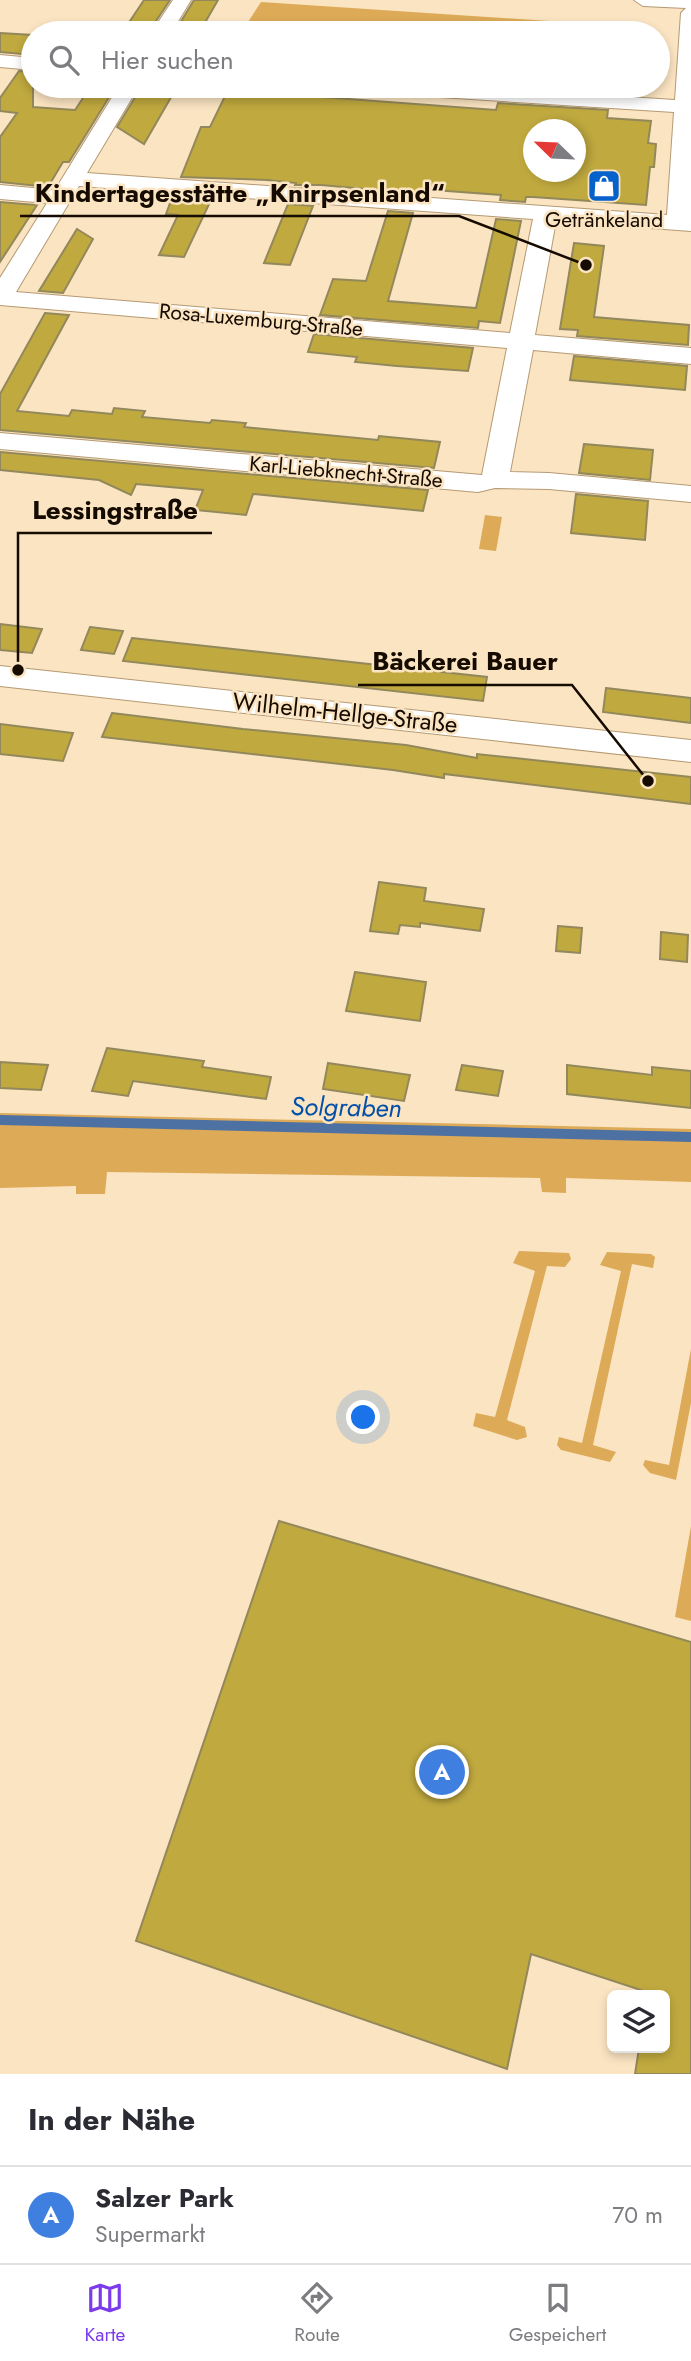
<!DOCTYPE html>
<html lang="de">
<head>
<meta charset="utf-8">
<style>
	body { margin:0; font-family:Jost,sans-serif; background:#f7f7f7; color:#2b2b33 }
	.controls { position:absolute; right:21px; bottom:21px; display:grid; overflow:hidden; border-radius:10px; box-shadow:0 4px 10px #0003 }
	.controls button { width:63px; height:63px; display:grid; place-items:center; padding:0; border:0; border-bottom:2px solid #e1e1e2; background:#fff; color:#2b2b33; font:35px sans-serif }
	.compass { position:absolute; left:523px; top:119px; width:63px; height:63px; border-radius:50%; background:#fff; box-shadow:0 4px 10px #0003; rotate:293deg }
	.you { position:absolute; left:364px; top:1418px; width:24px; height:24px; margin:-18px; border:5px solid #fff; border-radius:50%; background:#1a73e8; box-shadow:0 0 0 10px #1a73e833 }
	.badge { display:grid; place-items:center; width:46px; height:46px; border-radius:50%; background:#7c3aed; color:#fff; font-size:23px; font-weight:700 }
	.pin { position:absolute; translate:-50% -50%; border:4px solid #fff; box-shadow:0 2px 7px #0006 }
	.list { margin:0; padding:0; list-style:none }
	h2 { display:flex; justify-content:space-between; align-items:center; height:91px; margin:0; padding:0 28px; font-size:30px }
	h2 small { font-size:23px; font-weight:400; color:#7c7c81 }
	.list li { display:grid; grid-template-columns:46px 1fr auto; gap:21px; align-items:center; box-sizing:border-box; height:98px; padding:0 28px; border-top:2px solid #e1e1e2 }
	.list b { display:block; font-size:26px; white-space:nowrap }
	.list p { margin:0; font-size:23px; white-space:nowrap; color:#7c7c81 }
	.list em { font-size:23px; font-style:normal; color:#7c7c81 }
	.icon { flex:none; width:38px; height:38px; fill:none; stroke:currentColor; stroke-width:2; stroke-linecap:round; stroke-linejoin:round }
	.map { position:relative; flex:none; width:691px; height:2074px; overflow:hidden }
	.search { position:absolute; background:#fff; box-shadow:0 4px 10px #0003; left:21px; right:21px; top:21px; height:77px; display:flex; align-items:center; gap:18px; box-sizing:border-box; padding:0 24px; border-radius:38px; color:#7c7c81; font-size:26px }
	.sheet { height:189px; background:#fff }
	nav { display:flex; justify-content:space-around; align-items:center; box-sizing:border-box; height:98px; border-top:2px solid #e1e1e2; background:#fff; font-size:19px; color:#7c7c81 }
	nav a { display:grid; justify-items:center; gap:4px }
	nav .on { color:#7c3aed }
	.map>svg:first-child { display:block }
</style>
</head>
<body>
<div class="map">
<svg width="691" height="2074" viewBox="0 0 691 2074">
	<rect width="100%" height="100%" fill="#fbe4c2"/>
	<g fill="#ddaa58">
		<path d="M261,2L610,25V33H241Z"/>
		<path d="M485,515L502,517L496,551L479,549Z"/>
		<path d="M0,1113L691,1129V1182L566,1178V1193L542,1192L540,1178L107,1172L105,1194H76V1186L0,1188Z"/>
		<path d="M519,1251L569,1253L571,1259L565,1267L547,1266L507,1420L525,1427L527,1437L517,1440L473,1426L476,1413L495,1417L535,1271L513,1263Z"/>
		<path d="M607,1252L651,1254L655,1257L653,1268L632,1264L593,1445L616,1452L610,1462L561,1450L557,1445L559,1437L582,1443L621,1271L600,1265Z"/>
		<path d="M691,1349V1403L676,1480L650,1473L643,1465L645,1460L669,1465Z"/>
		<path d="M691,1526V1621L675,1617Z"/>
	</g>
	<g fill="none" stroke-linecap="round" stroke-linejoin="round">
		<path stroke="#4e71a3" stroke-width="10" d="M0,1120L691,1137"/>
	</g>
	<g fill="#c0a93f" stroke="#92885b" stroke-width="2" fill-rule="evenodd">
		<path d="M144,0H170L148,33H122Z"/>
		<path d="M194,0H218L199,33H174Z"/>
		<path d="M0,33L33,35V55L0,52Z"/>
		<path d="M19,71L33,72V107L75,110L91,86H116L69,162H63L48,187L0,182V137L17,113L0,111V98Z"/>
		<path d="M142,86L177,87L144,144L117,127Z"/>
		<path d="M501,86H611L610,93Z"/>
		<path d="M228,90L496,110L498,103L608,110L607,118L651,121L648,143L656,144L654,167H650L646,205L533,197H526L525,202L500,200L501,195L420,189L419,194L321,185H295L296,183L267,180L181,177L201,127H210ZM534,130H576V172H534Z"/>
		<path d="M173,195L212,198L184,257L159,255L178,215L166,214Z"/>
		<path d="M0,202L37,205L0,262Z"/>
		<path d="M288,204L313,206L290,265L264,263Z"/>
		<path d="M388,211L413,213L388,301L476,308L496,219L521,221L500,323L479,321L478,328L320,315L333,279L366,281Z"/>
		<path d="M77,229L93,239L63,293L39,291Z"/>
		<path d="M574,243L604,246L594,317L689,325L688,345L577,336L578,330L560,329Z"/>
		<path d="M45,313L69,315L17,411L69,416L72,410L112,414L114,408L145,411L142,417L210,423L212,420L246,423L244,427L378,440L379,436L440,442L434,468L0,430V394Z"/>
		<path d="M314,334L473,348L468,371L397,366L355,362L357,357L308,352Z"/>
		<path d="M574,356L687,366L685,390L570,380Z"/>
		<path d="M584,444L653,450L650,480L579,473Z"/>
		<path d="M0,452L428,490L423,511L253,494L246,515L195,510L203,490L136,484L131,495L99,480L0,470Z"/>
		<path d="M576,494L648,501L645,540L571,533Z"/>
		<path d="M0,624L42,629L32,653L0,650Z"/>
		<path d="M90,627L123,631L114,654L81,650Z"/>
		<path d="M132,638L342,661L487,677L483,701L123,661Z"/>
		<path d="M606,688L691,698V723L603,712Z"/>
		<path d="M112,713L243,729L406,745L477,758V754L691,777V804L444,774V778L393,770L102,737Z"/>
		<path d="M0,724L73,733L63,761L0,754Z"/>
		<path d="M379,882L426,888L424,901L484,909L480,931L420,923V927L400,925L398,934L370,931Z"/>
		<path d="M558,926L582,928L580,953L556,951Z"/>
		<path d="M661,932L688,935L687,962L660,959Z"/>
		<path d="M355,972L426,982L420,1021L346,1011Z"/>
		<path d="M107,1048L204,1061L202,1067L271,1077L266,1099L133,1081L128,1096L92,1091Z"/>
		<path d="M0,1062L48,1065L41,1090L0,1088Z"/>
		<path d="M328,1063L410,1075L404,1101L323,1089Z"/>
		<path d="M462,1065L503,1071L498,1096L456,1090Z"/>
		<path d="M567,1065L652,1075V1067L691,1071V1108L567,1094Z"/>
		<path d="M279,1521L691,1642V2074H635L639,2048H665V1995H656L531,1954L507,2069L136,1941Z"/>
	</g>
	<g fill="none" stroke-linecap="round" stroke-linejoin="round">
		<defs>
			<g id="minor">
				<path d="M173,0H191L171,33H151Z"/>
				<path d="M634,0H691V231L556,221L535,335L691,348V364L533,350L510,472L549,473L691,486V502L549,489L495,488L478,492L0,449V433L482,475L507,348L0,305V278L47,203L0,199V185L55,190L119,86H139L87,173L667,215L674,112L361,92L354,90L351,86H454L675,100L681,13L686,8L643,6ZM79,186L533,219L510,333L16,292Z"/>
				<path d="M0,55L33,58V70L0,67Z"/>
			</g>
			<path id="major" d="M0,666L691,740V762L0,686Z"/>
		</defs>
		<use href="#minor" stroke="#b59a72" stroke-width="2"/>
		<use href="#major" stroke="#b59a72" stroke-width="2"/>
		<use href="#minor" fill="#fff" fill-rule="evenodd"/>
		<use href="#major" fill="#fff" fill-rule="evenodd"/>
	</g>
	<defs>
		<symbol id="shop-square" viewBox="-11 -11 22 22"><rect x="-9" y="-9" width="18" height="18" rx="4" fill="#0662cb" stroke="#fbe4c2"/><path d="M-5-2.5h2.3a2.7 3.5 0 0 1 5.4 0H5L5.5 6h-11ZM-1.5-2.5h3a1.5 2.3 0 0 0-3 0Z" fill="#fff"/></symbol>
	</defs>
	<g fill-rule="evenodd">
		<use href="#shop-square" x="585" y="167" width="38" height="38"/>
	</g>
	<g text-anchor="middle" stroke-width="5" stroke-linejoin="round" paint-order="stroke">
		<g font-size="21" fill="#150b01" stroke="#fbe4c2">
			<text x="604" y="227">Getränkeland</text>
		</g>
		<g font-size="21" fill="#150b01" stroke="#fbe4c2">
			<text transform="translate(261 320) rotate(5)" y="7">Rosa-Luxemburg-Straße</text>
			<text transform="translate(346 472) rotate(5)" y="7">Karl-Liebknecht-Straße</text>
		</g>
		<g font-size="24" fill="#150b01" stroke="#fbe4c2">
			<text transform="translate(345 713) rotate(6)" y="8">Wilhelm-Hellge-Straße</text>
		</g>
		<g font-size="26" font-style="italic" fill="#0450a9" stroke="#fbe4c2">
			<text transform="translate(346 1107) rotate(1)" y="9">Solgraben</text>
		</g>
	</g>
	<path fill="none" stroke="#150b01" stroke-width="2.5" d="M586 265L459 216H20M18 670L18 533H212M648 781L572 685H358"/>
	<g fill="#150b01" stroke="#fbe4c2" stroke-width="2.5">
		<circle cx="586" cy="265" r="7"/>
		<circle cx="18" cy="670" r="7"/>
		<circle cx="648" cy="781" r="7"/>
	</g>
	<g font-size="26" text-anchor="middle" font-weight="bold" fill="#150b01" stroke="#fbe4c2" stroke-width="5" stroke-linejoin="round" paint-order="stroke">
		<text x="240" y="202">Kindertagesstätte „Knirpsenland“</text>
		<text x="115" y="519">Lessingstraße</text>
		<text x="465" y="670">Bäckerei Bauer</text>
	</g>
</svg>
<div class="controls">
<button><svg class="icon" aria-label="layers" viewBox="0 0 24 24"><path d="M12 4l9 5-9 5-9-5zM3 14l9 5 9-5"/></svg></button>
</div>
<svg class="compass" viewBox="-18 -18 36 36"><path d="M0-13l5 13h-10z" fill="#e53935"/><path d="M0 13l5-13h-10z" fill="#7c7c81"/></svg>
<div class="you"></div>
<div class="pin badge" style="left:442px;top:1772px;background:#3f7fe0">A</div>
<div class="search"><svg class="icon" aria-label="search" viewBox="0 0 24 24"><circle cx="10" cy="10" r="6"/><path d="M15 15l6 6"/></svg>Hier suchen</div>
</div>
<section class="sheet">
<h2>In der Nähe<small></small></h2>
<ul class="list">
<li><span class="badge" style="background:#3f7fe0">A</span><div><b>Salzer Park</b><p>Supermarkt</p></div><em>70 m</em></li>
</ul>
</section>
<nav>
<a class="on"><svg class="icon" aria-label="map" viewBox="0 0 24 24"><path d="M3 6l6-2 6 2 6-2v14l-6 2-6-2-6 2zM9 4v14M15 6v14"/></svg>Karte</a>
<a><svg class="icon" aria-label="directions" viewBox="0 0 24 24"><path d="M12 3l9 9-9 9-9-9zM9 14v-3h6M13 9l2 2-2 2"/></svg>Route</a>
<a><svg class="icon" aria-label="saved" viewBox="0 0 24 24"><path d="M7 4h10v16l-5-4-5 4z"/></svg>Gespeichert</a>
</nav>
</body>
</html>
